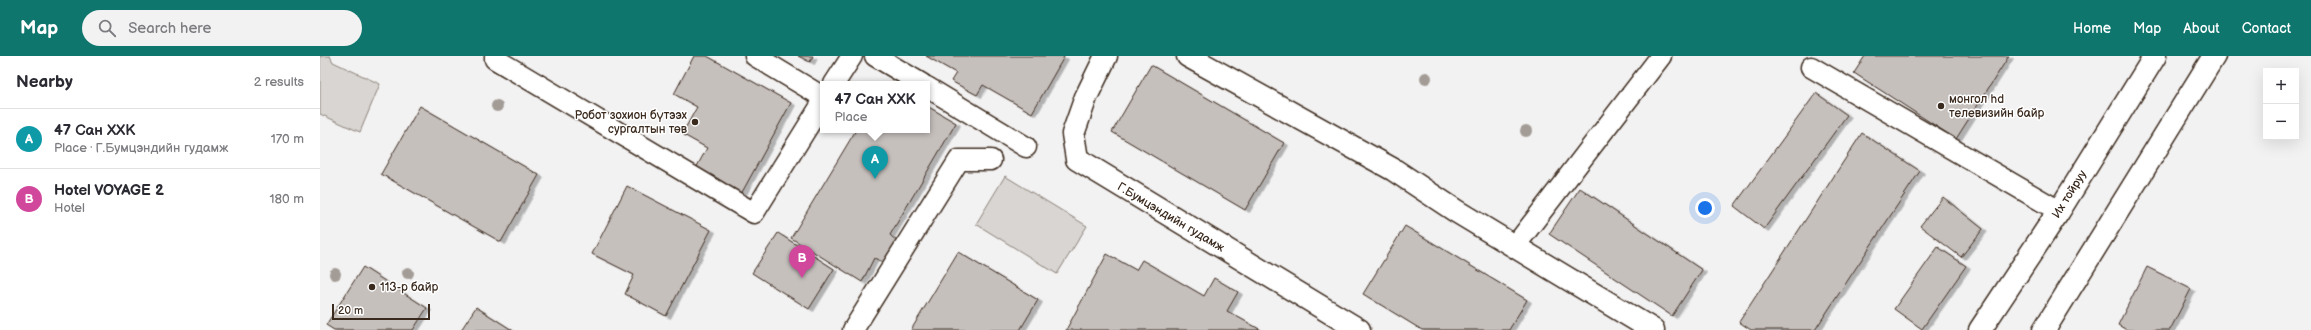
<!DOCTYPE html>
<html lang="en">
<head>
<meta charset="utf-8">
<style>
	body { margin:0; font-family:"Balsamiq Sans",sans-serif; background:#f2f2f3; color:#2b2b33 }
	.controls { position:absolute; right:12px; top:12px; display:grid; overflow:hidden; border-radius:0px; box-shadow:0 4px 16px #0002 }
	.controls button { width:36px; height:36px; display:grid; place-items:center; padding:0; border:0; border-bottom:1px solid #e1e1e2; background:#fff; color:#2b2b33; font:20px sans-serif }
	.scale { position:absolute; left:12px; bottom:10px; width:98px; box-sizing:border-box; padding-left:4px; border:2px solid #3b2a1e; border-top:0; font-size:11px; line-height:14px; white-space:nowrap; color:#3b2a1e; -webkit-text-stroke:3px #fff; paint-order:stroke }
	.you { position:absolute; left:1385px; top:152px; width:14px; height:14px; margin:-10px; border:3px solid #fff; border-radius:50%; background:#1a73e8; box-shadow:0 0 0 6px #1a73e833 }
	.badge { display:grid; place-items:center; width:26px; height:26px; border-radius:50%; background:#0f766e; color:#fff; font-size:13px; font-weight:700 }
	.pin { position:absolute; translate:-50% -33px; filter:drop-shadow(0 1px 2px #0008) }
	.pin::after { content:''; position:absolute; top:21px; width:14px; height:12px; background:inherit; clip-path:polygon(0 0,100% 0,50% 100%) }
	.popup { position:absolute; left:500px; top:25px; width:110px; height:52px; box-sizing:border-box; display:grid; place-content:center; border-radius:0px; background:#fff; filter:drop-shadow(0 1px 3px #0005); font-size:13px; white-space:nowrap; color:#7c7c81 }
	.popup b { font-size:15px; color:#2b2b33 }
	.popup::after { content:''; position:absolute; left:50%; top:100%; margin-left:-8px; border:8px solid transparent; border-top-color:#fff }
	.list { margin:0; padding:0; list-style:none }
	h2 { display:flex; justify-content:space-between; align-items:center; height:52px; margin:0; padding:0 16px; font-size:17px }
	h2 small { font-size:13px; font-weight:400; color:#7c7c81 }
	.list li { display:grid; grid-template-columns:26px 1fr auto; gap:12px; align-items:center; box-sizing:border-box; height:60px; padding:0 16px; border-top:1px solid #e1e1e2 }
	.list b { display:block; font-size:15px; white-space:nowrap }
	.list p { margin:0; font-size:13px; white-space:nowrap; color:#7c7c81 }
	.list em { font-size:13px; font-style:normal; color:#7c7c81 }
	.icon { flex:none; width:22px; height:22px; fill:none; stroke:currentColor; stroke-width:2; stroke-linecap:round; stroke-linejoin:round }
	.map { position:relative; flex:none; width:1991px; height:274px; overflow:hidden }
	header { display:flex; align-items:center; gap:24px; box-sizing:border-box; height:56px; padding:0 20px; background:#0f766e; color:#fff }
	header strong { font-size:19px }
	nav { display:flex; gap:22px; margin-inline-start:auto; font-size:14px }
	.search { width:280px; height:36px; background:#f2f2f3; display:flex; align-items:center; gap:10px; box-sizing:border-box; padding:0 14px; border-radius:22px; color:#7c7c81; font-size:15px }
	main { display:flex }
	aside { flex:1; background:#fff }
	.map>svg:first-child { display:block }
</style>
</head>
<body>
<header>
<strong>Map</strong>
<div class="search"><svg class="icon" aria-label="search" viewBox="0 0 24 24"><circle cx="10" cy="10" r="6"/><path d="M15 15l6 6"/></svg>Search here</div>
<nav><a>Home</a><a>Map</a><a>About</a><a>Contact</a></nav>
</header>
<main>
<aside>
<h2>Nearby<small>2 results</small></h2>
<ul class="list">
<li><span class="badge" style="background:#0f9aa8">A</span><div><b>47 Сан ХХК</b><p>Place · Г.Бумцэндийн гудамж</p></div><em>170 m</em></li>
<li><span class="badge" style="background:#d1479c">B</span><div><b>Hotel VOYAGE 2</b><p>Hotel</p></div><em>180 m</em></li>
</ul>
</aside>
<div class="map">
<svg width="1991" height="274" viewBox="0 0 1991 274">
	<defs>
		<filter id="shadow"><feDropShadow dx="4.5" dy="2.5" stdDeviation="0" flood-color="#0004"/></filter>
	</defs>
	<rect width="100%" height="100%" fill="#f3f2f2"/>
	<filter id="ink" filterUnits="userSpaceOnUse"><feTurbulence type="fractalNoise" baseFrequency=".025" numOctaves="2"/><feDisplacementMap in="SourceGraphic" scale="8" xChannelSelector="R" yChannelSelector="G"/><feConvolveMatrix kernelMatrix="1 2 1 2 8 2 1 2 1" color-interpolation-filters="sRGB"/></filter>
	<g filter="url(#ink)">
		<g fill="#d8d5d2" stroke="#8a8078">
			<path d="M0,0H10L13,6L60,28L40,76L0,58Z"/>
			<path d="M685,120L767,170L737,218L656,168Z"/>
		</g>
		<g fill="#c6c0bd" stroke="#3b2a1e" filter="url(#shadow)">
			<path d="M374,0H387L471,47L420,140L375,114L387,92L362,78L377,51L354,38Z"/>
			<path d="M478,0H493L490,6Z"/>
			<path d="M606,0H743L744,1L712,57L663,29L657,39L631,25L636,17Z"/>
			<path d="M1545,0H1689L1636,83L1534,17Z"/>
			<path d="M831,9L964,87L925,154L792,76Z"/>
			<path d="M1496,37L1527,59L1444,173L1414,150Z"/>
			<path d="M100,50L219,119L181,186L61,118Z"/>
			<path d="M607,50L636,67L570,179L580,188L570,209L554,202L542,226L471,182L536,74H607Z"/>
			<path d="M1542,77L1600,115L1495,274H1431L1419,266Z"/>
			<path d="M307,130L391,174L346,260L305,238L314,219L272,198Z"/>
			<path d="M1260,132L1382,214L1352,260L1229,178Z"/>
			<path d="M1623,141L1663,173L1641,201L1600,170Z"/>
			<path d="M1085,170L1207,244L1189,274H1102L1043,238Z"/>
			<path d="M458,177L514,213L489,253L432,217Z"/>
			<path d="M1618,191L1646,210L1602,273L1574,253Z"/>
			<path d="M638,196L718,244L700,274H591Z"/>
			<path d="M787,198L816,214L822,204L884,240L894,222L918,236L907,255L941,274H746Z"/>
			<path d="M43,211L107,252L93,274H14L6,269Z"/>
			<path d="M1827,211L1871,233L1850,274H1807L1798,269Z"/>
			<path d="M156,251L192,274H141Z"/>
		</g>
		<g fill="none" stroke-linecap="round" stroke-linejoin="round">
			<defs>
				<g id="service">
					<path d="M175,0V3L434,157L503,46"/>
					<path d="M435,0L503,41"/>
					<path d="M555,0L602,28"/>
					<path d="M1491,11L1739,155"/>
					<path d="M514,28L532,0"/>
					<path d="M607,31L706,91"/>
					<path d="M1195,190L1341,0"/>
					<path d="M533,274L639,104H671"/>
				</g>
				<path id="minor" d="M786,0L766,41L753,78L757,103L1039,274"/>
				<path id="tertiary" d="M868,0L1074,114L1136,155L1333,274"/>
				<g id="primary">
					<path d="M1660,274L1739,155L1835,0"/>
					<path d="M1724,274L1894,0"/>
				</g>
			</defs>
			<use href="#service" stroke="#3b2a1e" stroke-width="23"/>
			<use href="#minor" stroke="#3b2a1e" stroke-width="25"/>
			<use href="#tertiary" stroke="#3b2a1e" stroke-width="25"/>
			<use href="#primary" stroke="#3b2a1e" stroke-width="25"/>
			<use href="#service" stroke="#fff" stroke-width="20"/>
			<use href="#minor" stroke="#fff" stroke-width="22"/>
			<use href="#tertiary" stroke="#fff" stroke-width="22"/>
			<use href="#primary" stroke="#fff" stroke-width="22"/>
		</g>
		<g fill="#a39c96">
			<circle cx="1106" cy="22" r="6"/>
			<circle cx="177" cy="50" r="6"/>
			<circle cx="1206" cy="75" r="6"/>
			<circle cx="88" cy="217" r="6"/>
			<circle cx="15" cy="218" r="6"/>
		</g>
	</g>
	<g fill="#3b2a1e" stroke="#fff" stroke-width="1.5">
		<circle cx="1621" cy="50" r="4"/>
		<circle cx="375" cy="66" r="4"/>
		<circle cx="52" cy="231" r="4"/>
	</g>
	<g text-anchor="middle" stroke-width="3" stroke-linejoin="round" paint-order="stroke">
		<g font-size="12" fill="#3b2a1e" stroke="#fff" text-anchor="start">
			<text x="1629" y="47">монгол hd<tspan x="1629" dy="14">телевизийн байр</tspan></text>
			<text x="367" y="63" text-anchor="end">Робот зохион бүтээх<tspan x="367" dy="14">сургалтын төв</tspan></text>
			<text x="60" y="235">113-р байр</text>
		</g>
		<g font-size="12" fill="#3b2a1e" stroke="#fff">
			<text transform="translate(1749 138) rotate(-58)" y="4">Их тойруу</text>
			<text transform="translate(851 161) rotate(31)" y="4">Г.Бумцэндийн гудамж</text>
		</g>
	</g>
</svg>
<div class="controls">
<button>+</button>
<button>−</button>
</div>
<div class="scale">20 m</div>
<div class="you"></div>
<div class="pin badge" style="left:555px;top:123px;background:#0f9aa8">A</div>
<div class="popup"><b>47 Сан ХХК</b>Place</div>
<div class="pin badge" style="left:482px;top:222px;background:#d1479c">B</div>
</div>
</main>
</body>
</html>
